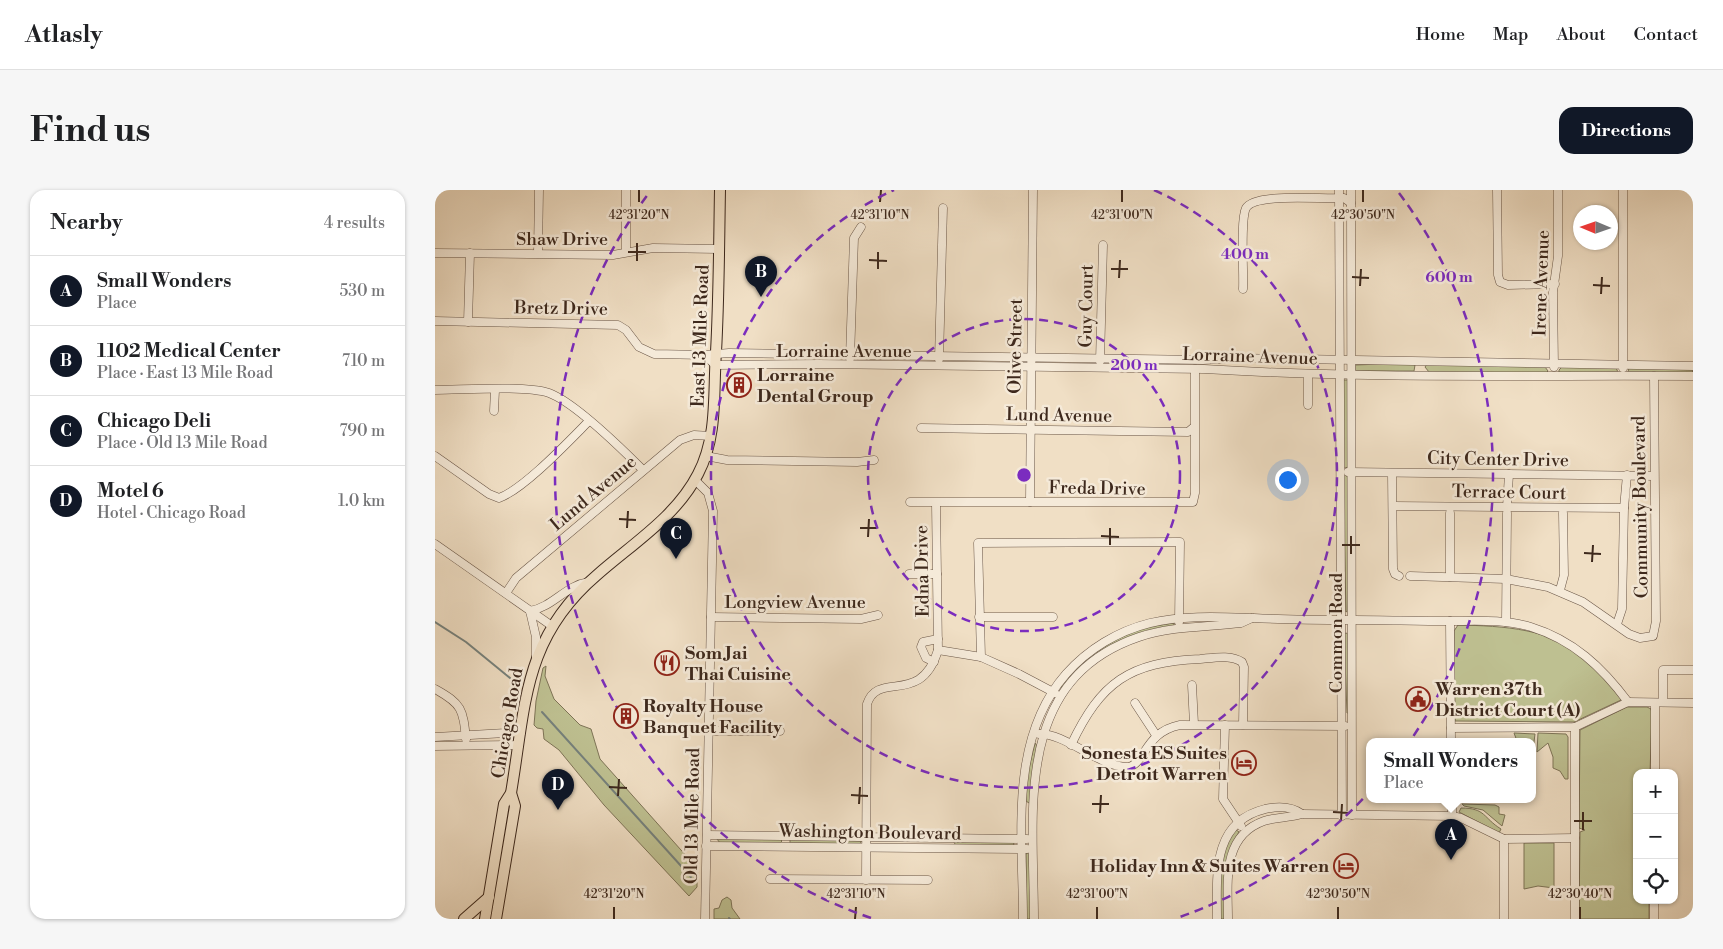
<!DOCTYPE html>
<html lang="en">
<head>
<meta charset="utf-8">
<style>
	body { margin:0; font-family:"Libre Bodoni",serif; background:#f6f6f6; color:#202124 }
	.controls { position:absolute; right:15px; bottom:15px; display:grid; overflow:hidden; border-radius:10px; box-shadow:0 1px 4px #0004 }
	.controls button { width:45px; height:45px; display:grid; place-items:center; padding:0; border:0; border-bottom:1px solid #e0e0e0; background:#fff; color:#202124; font:25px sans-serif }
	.compass { position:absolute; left:1138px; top:15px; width:45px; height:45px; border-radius:50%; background:#fff; box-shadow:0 1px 4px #0004; rotate:272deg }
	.you { position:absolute; left:852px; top:289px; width:18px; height:18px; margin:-12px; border:4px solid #fff; border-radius:50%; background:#1a73e8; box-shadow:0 0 0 8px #1a73e833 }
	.badge { display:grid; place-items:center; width:32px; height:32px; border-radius:50%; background:#111827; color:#fff; font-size:16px; font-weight:700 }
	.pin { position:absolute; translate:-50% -41px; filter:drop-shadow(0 1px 2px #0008) }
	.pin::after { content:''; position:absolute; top:26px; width:18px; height:15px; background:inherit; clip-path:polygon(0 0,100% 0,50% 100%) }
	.popup { position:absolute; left:931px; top:548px; width:170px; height:65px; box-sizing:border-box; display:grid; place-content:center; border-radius:10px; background:#fff; filter:drop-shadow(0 1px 4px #0005); font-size:16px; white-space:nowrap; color:#757577 }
	.popup b { font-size:19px; color:#202124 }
	.popup::after { content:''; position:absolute; left:50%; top:100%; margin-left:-10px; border:10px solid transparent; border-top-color:#fff }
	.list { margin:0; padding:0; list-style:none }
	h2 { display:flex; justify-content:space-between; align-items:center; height:65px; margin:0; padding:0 20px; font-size:21px }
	h2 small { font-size:16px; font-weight:400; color:#757577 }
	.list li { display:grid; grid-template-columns:32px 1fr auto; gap:15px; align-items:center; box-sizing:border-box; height:70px; padding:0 20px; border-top:1px solid #e0e0e0 }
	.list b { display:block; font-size:19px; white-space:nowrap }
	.list p { margin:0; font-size:16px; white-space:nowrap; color:#757577 }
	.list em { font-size:16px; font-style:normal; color:#757577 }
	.icon { flex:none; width:28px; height:28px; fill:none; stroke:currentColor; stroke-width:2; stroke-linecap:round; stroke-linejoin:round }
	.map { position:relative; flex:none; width:1258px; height:729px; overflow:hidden; border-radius:15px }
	header { display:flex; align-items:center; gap:30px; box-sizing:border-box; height:70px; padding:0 25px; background:#fff; border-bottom:1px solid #e0e0e0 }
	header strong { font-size:24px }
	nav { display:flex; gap:28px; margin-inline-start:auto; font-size:18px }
	.intro { display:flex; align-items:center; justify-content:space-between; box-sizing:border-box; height:120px; padding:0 30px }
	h1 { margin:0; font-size:35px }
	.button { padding:12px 22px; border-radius:15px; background:#111827; color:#fff; font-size:18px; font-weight:700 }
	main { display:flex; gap:30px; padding:0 30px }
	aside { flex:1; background:#fff; border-radius:15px; box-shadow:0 1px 4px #0004 }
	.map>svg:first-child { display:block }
</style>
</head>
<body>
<header>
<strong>Atlasly</strong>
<nav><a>Home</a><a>Map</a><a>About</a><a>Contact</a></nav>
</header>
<div class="intro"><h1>Find us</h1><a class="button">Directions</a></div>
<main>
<aside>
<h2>Nearby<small>4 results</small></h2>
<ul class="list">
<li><span class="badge">A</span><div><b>Small Wonders</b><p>Place</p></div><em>530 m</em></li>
<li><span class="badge">B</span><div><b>1102 Medical Center</b><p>Place · East 13 Mile Road</p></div><em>710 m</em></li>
<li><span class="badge">C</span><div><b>Chicago Deli</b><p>Place · Old 13 Mile Road</p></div><em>790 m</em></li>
<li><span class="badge">D</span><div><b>Motel 6</b><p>Hotel · Chicago Road</p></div><em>1.0 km</em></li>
</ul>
</aside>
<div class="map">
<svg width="1258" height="729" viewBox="0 0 1258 729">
	<rect width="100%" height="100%" fill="#f0dfc5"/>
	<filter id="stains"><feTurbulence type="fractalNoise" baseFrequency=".004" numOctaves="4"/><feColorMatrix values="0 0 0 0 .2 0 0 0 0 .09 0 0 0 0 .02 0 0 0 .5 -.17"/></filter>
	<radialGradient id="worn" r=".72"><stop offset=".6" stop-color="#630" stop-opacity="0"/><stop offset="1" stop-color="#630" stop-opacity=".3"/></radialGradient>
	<g fill="#bec091" stroke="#7e7457">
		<path d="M972,173L980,175L979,181H920V175Z"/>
		<path d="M993,173L1110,177L1113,181L1111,183L994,182L990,177Z"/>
		<path d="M1127,177L1181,178L1183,182L1124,183V180Z"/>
		<path d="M1194,178L1258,180L1257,183L1193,182Z"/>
		<path d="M908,190H913V276L911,278L908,277Z"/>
		<path d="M910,285L913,287L914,420L911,422L908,286Z"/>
		<path d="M739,433V436C715,442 689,446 669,461C655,472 642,486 628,498H625C652,460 693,438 739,433Z"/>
		<path d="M1023,435C1068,436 1118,438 1153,470C1166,481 1176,496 1187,508L1186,510L1139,532L1020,531L1019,441Z"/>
		<path d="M911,443L913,444L914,523H912L909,444Z"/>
		<path d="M111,476L110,486L119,509L145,535L156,539L165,569L262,678V697L254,706L169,615L124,560L109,549L108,539L102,538L99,535L101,511L108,478Z"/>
		<path d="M1192,517H1212L1216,519L1217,523L1215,583H1202V710H1214V729H1144L1145,642L1150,640L1144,638L1145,540Z"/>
		<path d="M1079,543L1100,544L1098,560L1097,551H1082Z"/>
		<path d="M1103,543L1131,544L1133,547V589H1130L1125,581L1118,578V567L1113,553L1102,562Z"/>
		<path d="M600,553L602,556L597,585L596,611L594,613L591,611L592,585Z"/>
		<path d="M1027,614L1060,615L1064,617V624L1070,625L1067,636L1048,620L1029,616Z"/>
		<path d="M1026,618C1051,618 1048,628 1066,639L1064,643L1024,622Z"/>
		<path d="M800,639L804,642C786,671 790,696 790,729H785V678L789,657Z"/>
		<path d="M282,649H345L347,651L345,653H285Z"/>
		<path d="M355,649L426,651V652L425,654L355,653Z"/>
		<path d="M519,652H578L579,654L578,656H521Z"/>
		<path d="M1089,653H1119V698L1103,696L1089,699Z"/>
		<path d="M594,662L596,729H591V664Z"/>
		<path d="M292,707L296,710L297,718L305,729H279V719L284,718L287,710Z"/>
	</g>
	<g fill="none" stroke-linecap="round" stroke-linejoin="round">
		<g stroke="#76817c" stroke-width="2">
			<path d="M0,432L31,452L75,488"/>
			<path d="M107,522L256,687"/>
			<path d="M294,728L295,729"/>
		</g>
		<defs>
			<g id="minor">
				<path d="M904,0L907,626"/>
				<path d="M916,0L917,625"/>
				<path d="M1062,0L1063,85L1065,92L1073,95L1120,94"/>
				<path d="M1188,0V178"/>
				<path d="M191,62V0"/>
				<path d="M0,63L178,65L218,58L284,59"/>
				<path d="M103,63L104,0"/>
				<path d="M808,99C809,84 805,30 811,18C820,2 891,10 909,8L916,13"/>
				<path d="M0,131L183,135L191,140L204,157L219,164L270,165L294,163L768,170L800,168L1258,176"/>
				<path d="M33,132L35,63"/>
				<path d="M270,165L280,175L384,174L769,179C932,189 1095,185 1258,186"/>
				<path d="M415,168L419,48L426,37"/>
				<path d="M504,169L508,18"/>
				<path d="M665,171L668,55"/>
				<path d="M1119,177L1118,102L1123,66V0"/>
				<path d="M0,200C28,200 90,195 114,203C139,212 188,260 208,280"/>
				<path d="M873,215V184"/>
				<path d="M59,221L60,200"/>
				<path d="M486,238L753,242L759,237"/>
				<path d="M0,266L54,304L64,308C89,299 134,251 154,231"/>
				<path d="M271,266L292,270L422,272L439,270"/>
				<path d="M913,282L1219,286"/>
				<path d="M957,283L958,379L960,384L964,386"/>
				<path d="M260,290L273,303L278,321L270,729"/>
				<path d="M475,312H758L760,303V179"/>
				<path d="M595,312L598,0"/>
				<path d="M959,316L1189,318"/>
				<path d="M1072,317L1074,284"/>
				<path d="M1015,323V387"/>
				<path d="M0,354L117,436"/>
				<path d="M474,384H502"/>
				<path d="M975,386L1071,389L1113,397L1148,412L1194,444L1205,448L1218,446L1221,431L1219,186"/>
				<path d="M1125,400L1129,385L1128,323"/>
				<path d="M71,403L81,388L245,250L259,245L276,246"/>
				<path d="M95,421C118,417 131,395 154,392"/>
				<path d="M95,421L101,447V468"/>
				<path d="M276,427L426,429L443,425"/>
				<path d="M544,427H618"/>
				<path d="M1015,431L1016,551"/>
				<path d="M1071,432L1072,323"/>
				<path d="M1182,434L1187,419L1189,318L1192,285"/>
				<path d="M503,460L546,467L584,484L620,503"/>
				<path d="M546,467L543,353L745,352L744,432"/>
				<path d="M499,472L491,468L486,457L488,452L503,449"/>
				<path d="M757,495L759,534"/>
				<path d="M0,499C27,514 28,519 31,549"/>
				<path d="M1228,512V480H1258"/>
				<path d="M700,513L721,545"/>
				<path d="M790,535L788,609L806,636"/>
				<path d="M1140,537V729"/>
				<path d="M1016,538L1140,537L1193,512L1258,513"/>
				<path d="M274,541H345"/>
				<path d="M604,544C631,543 665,578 694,577C711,572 710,542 745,535L910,536"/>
				<path d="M0,547L86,542"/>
				<path d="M636,555C666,492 694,472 765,469C777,468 796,464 807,472L809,477L808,535"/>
				<path d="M0,556L84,555"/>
				<path d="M1220,583V513"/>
				<path d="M1017,609V626"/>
				<path d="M272,645L592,649"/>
				<path d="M271,656L592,659"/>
				<path d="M335,689L493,690"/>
				<path d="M431,690L432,514C443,480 486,517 503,460L501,313"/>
				<path d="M588,729C588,647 573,550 631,484C653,459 683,441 715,433C749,425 785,427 819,428C852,430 885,430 919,430C950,430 982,431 1014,431C1041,431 1069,429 1096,437C1138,450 1167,477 1193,512"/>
				<path d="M599,729C599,623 577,490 704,447C736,436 773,437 806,433L817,428"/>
				<path d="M782,729C782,686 776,632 830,619C844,616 856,616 867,624"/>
				<path d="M793,729C793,693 786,646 829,631C841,627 854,628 867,624L1017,626L1026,628L1069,649L1140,648"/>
				<path d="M1069,729V649"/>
				<path d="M1219,729V710"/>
			</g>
			<g id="major">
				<path d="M29,729L54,707"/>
				<path d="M50,729L69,614L76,603C91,514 88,448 162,385C197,354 241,327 263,284C283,246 278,204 281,162C284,108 284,54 285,0"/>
				<path d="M61,729L80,616L76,603"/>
			</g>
		</defs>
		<use href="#minor" stroke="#6a5647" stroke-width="9"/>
		<use href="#major" stroke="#3e291d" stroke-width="12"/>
		<use href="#minor" stroke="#f5ead9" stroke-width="8"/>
		<use href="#major" stroke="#f0dfc5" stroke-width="10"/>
	</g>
	<path fill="none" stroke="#3e291d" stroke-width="2" d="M204,12V0M445,12L446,0M687,12V0M928,12V0M193,62H211M434,70L452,71M202,71V53M443,79V62M676,79H693M917,87L934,88M684,88L685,70M1158,95L1175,96M925,96L926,79M1166,104L1167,87M184,329L201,330M192,338L193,321M425,338H442M666,346L684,347M433,347L434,329M675,355V338M907,355H925M1149,363L1166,364M916,364V346M1157,372L1158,355M174,597L192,598M416,605L433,606M183,606L184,589M424,614L425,597M657,614H674M898,622L915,623M665,623L666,605M906,631L907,614M1139,631H1157M1148,640V622M179,729V717M420,729L421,717M662,729V717M903,729V717M1145,729V717"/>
	<g fill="none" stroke="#7b2cbf" stroke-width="2.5" stroke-dasharray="9 6">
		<circle cx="589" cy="285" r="156"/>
		<path d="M719 0A313 313 0 1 1 459 0"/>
		<path d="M436 728A469 469 0 0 1 214 3M964 3A469 469 0 0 1 742 728"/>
	</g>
	<defs>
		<symbol id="building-ring" viewBox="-11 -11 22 22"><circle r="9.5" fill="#f5ead9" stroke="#8f2418" stroke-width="1.5"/><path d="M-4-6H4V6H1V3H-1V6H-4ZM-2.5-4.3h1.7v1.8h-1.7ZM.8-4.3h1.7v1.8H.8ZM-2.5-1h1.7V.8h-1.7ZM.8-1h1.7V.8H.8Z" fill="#8f2418"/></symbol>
		<symbol id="restaurant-ring" viewBox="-11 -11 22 22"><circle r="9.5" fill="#f5ead9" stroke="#8f2418" stroke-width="1.5"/><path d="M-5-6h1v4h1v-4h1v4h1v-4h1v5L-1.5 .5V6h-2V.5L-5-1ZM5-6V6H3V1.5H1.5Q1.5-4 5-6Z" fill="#8f2418"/></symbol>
		<symbol id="civic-ring" viewBox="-11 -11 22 22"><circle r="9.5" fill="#f5ead9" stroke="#8f2418" stroke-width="1.5"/><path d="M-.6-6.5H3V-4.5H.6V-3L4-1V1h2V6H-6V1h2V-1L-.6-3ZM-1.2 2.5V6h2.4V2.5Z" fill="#8f2418"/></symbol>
		<symbol id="hotel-ring" viewBox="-11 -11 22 22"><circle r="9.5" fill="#f5ead9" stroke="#8f2418" stroke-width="1.5"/><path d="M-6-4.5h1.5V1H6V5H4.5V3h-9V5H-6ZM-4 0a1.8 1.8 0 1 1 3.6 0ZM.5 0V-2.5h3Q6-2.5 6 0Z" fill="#8f2418"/></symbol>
	</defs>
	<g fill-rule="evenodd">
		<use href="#building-ring" x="290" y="181" width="28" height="28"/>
		<use href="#restaurant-ring" x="218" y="459" width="28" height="28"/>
		<use href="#civic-ring" x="969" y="495" width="28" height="28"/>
		<use href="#building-ring" x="177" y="512" width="28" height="28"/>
		<use href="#hotel-ring" x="795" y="559" width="28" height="28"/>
		<use href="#hotel-ring" x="897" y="662" width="28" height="28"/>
	</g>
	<g text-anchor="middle" stroke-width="5" stroke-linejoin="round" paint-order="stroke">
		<g font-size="18" fill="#3e291d" stroke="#f5ead9">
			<text x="127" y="55">Shaw Drive</text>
			<text transform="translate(1106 93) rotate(-88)" y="6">Irene Avenue</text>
			<text transform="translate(651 116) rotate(-89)" y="6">Guy Court</text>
			<text transform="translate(126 118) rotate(1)" y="6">Bretz Drive</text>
			<text transform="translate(265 146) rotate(-88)" y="6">East 13 Mile Road</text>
			<text transform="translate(580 156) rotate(-89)" y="6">Olive Street</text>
			<text x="409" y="167">Lorraine Avenue</text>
			<text transform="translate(815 166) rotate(2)" y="6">Lorraine Avenue</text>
			<text transform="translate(624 225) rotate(1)" y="6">Lund Avenue</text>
			<text transform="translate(1063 269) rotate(1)" y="6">City Center Drive</text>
			<text transform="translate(662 298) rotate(1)" y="6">Freda Drive</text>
			<text transform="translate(1074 302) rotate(1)" y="6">Terrace Court</text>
			<text transform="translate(158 303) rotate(-40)" y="6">Lund Avenue</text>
			<text transform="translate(1205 317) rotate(-91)" y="6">Community Boulevard</text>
			<text transform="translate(487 381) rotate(-91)" y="6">Edna Drive</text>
			<text x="360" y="418">Longview Avenue</text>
			<text transform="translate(901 443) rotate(-90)" y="6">Common Road</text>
			<text transform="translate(72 533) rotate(-80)" y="6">Chicago Road</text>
			<text transform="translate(257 626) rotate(-89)" y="6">Old 13 Mile Road</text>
			<text transform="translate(435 642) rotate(1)" y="6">Washington Boulevard</text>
		</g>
		<g font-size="18" font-weight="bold" fill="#3e291d" stroke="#f5ead9" text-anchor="start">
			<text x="322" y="191">Lorraine<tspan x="322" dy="21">Dental Group</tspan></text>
			<text x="250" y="469">Som Jai<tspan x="250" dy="21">Thai Cuisine</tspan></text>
			<text x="1000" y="505">Warren 37th<tspan x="1000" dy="21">District Court (A)</tspan></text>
			<text x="208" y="522">Royalty House<tspan x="208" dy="21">Banquet Facility</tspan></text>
			<text x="792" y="569" text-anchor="end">Sonesta ES Suites<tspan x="792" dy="21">Detroit Warren</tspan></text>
			<text x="894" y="682" text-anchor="end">Holiday Inn &amp; Suites Warren</text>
		</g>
	</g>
	<g font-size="12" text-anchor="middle" fill="#3e291d" stroke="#f5ead9" stroke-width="5" stroke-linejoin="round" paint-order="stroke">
		<text x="204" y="29">42°31'20"N</text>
		<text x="445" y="29">42°31'10"N</text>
		<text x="687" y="29">42°31'00"N</text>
		<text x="928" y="29">42°30'50"N</text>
		<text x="179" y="708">42°31'20"N</text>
		<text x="421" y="708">42°31'10"N</text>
		<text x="662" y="708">42°31'00"N</text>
		<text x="903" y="708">42°30'50"N</text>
		<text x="1145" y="708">42°30'40"N</text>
	</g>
	<circle cx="589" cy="285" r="8" fill="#7b2cbf" stroke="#f5ead9" stroke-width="2.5"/>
	<g font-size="15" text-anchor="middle" font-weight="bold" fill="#7b2cbf" stroke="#f5ead9" stroke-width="5" stroke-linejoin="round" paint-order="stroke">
		<text x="810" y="69">400 m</text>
		<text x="1014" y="92">600 m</text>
		<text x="699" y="180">200 m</text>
	</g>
	<rect width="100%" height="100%" filter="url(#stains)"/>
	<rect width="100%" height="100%" fill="url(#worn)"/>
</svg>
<div class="controls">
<button>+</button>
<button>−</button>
<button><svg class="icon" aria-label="locate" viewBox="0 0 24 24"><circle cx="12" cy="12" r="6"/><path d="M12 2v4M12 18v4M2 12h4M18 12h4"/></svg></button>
</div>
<svg class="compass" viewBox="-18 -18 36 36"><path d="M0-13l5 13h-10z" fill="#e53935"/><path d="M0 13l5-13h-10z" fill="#757577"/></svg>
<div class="you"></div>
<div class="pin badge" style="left:1016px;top:670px">A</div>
<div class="popup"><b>Small Wonders</b>Place</div>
<div class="pin badge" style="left:326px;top:107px">B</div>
<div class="pin badge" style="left:241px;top:369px">C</div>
<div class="pin badge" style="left:123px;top:620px">D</div>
</div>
</main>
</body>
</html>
